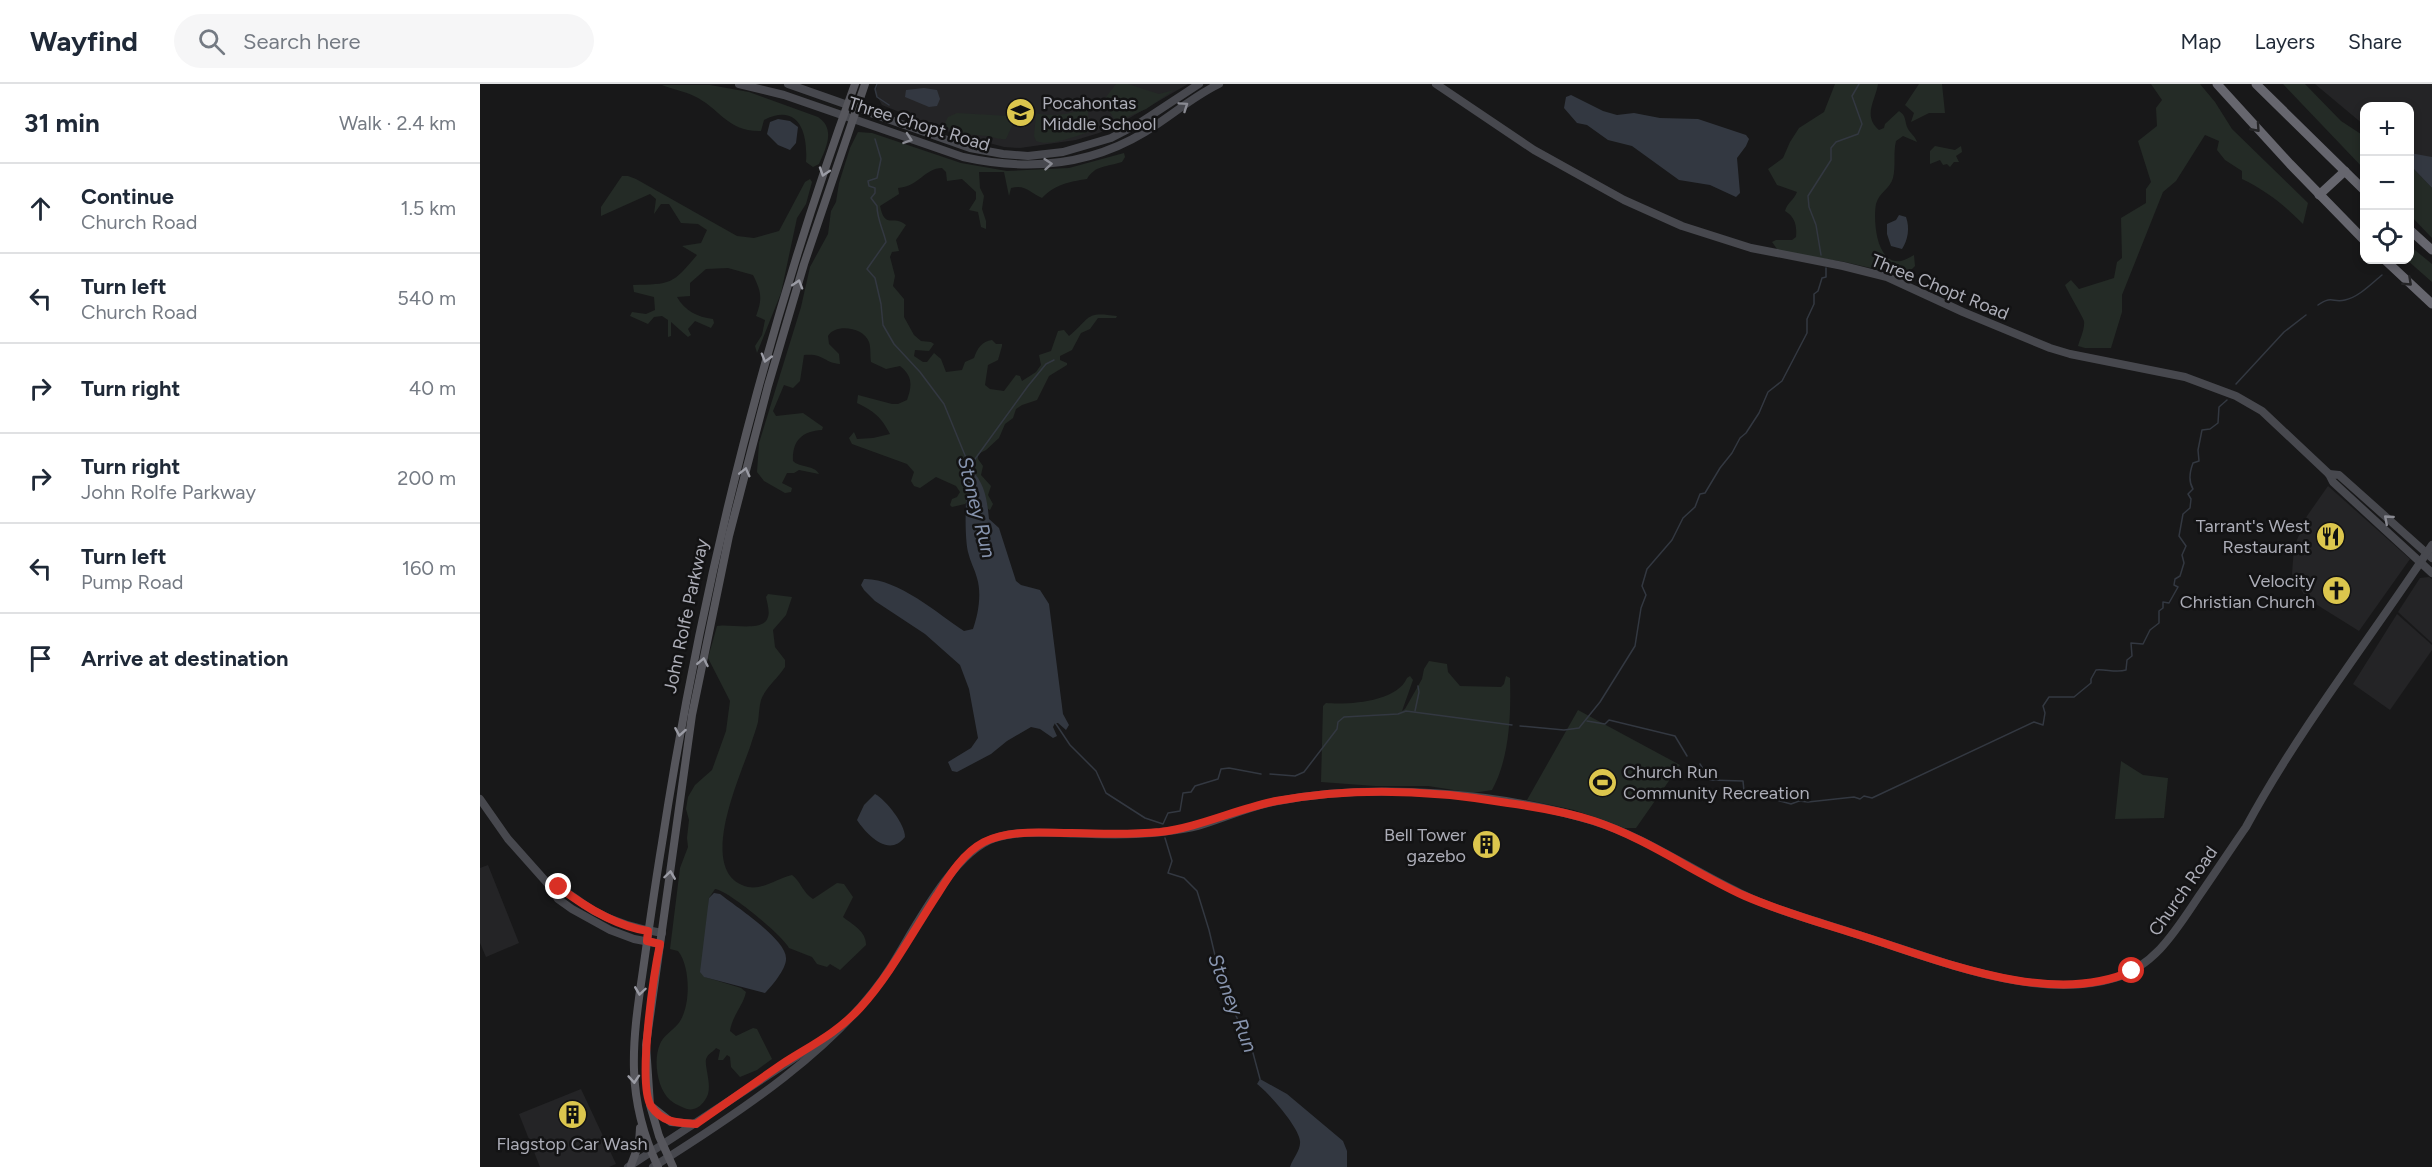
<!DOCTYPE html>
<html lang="en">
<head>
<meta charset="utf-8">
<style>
	body { margin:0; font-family:Figtree,sans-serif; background:#f6f6f7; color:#1f2937 }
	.controls { position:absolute; right:18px; top:18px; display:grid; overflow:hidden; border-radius:12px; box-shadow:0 3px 9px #0003 }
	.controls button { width:54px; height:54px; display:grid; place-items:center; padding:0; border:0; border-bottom:2px solid #e0e1e3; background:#fff; color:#1f2937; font:30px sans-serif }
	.stop { position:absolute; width:18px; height:18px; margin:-14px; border:4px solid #d93025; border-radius:50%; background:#fff }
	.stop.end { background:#d93025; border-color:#fff; box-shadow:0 2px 6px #0008 }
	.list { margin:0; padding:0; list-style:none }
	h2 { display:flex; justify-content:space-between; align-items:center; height:78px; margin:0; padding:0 24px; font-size:26px }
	h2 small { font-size:20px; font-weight:400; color:#747a83 }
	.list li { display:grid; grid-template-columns:39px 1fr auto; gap:18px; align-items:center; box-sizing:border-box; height:90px; padding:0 24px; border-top:2px solid #e0e1e3 }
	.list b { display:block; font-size:22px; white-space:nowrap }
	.list p { margin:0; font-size:20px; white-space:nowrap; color:#747a83 }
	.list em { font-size:20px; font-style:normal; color:#747a83 }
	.icon { flex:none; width:33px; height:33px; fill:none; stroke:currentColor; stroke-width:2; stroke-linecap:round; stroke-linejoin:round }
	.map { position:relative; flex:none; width:1952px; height:1083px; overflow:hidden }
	header { display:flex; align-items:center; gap:36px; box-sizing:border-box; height:84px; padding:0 30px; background:#fff; border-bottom:2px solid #e0e1e3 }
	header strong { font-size:28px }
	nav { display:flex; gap:33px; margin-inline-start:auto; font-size:21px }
	.search { width:420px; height:54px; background:#f6f6f7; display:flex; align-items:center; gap:15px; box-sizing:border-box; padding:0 21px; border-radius:33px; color:#747a83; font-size:22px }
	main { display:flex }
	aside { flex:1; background:#fff }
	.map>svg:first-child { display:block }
</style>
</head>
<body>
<header>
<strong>Wayfind</strong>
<div class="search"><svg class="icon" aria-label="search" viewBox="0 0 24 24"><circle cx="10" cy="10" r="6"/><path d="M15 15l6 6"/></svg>Search here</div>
<nav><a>Map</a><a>Layers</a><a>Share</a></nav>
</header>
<main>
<aside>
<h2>31 min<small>Walk · 2.4 km</small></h2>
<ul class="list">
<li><svg class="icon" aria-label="ahead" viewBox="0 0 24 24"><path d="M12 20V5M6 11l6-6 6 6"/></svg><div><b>Continue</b><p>Church Road</p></div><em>1.5 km</em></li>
<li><svg class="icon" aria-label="left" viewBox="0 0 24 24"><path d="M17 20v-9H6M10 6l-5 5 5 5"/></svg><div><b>Turn left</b><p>Church Road</p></div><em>540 m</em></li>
<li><svg class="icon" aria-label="right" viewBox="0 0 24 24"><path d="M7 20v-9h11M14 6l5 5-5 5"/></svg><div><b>Turn right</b></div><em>40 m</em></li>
<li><svg class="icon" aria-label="right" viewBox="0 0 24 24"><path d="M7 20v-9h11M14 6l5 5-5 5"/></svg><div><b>Turn right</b><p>John Rolfe Parkway</p></div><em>200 m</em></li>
<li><svg class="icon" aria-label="left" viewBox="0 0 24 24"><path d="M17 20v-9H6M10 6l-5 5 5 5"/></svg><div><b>Turn left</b><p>Pump Road</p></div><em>160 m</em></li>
<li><svg class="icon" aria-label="arrive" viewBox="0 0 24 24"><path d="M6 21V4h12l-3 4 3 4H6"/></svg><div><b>Arrive at destination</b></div></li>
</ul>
</aside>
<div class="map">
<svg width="1952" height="1083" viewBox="0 0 1952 1083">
	<rect width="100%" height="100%" fill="#181819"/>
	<g fill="#242426">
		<path d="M398,0H708L639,40L619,49L596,56L540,64L524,63L472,49L402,21L395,8Z"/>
		<path d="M1835,0H1952V97L1930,78V22H1884V41Z"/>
		<path d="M1848,402L1930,475L1879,547L1826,514L1812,490L1814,463L1827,432Z"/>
		<path d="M1949,493L1952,495V559L1918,528L1940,494Z"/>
		<path d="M1917,530L1952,561V566L1910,626L1873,600Z"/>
		<path d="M8,781L39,859L6,873L0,859V784Z"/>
		<path d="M101,1005L136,1080L129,1083H60L39,1030Z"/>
	</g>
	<g fill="#242b26">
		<path d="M636,0H648L679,10L694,6L666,25L636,38L623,17Z"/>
		<path d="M1355,0H1398C1396,15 1382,32 1399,46L1404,44L1405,40L1419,27C1427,32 1424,37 1428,45C1431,50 1435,52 1437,58L1423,52L1416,57C1413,69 1416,82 1413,94C1410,105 1399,108 1396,120C1393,136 1396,181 1421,177C1425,176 1430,173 1434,171L1435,182L1425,192L1365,178L1303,168L1297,165L1292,158L1296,156H1312L1316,153C1317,141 1315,133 1305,127C1307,119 1314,116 1317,108L1297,101L1288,85L1303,74L1310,58L1319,44L1344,28Z"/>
		<path d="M1439,0H1462L1465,29H1449L1431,38L1434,29L1425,21Z"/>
		<path d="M1671,0H1720L1735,18L1752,45L1828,119L1823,140C1804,121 1787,107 1762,95V87L1745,76L1737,66L1739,57L1725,51L1696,97L1683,108L1642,211V228L1631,264H1605L1598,262C1600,255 1605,245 1604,237C1603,233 1588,208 1585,201L1591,196L1599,205L1634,194L1637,178L1642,174L1641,134L1666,119V105L1671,98L1658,57L1677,42L1676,24L1682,16Z"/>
		<path d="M1803,0H1825L1861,37L1884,52V85Z"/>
		<path d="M182,1H230L269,8L338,33C356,45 346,64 339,80L333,83L326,78C328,51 320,18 284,36L281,47C247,48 240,24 214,12C204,7 192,5 182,1Z"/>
		<path d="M604,24L608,26V33L613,39L611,47C597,52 570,63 556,57L554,52L556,29C571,33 590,31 604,24Z"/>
		<path d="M477,29L530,32L532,34V42L526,55C519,56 514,53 507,52C492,50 477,52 464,41L468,33Z"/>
		<path d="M378,48L392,49L481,79L527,87L589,84L644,69L645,73L642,78C627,83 615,81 607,95C588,98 576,100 562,114C550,109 546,100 531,104L529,112L524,88H499L500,104L504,112L502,125L506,137V145L501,143L498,128L489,126L496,115V108L482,95L467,97L466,88L462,84C445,84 438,103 418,104L419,110L400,122C405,146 413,130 426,141L416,156L419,167L412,168L410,173L415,192L413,202L424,215V233L434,251L441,257L451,258L454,260L449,267L435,266L434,272L443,278H447L454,269L461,275L466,288L482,286L485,278L494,274C497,265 502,257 512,256L516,260H522V262L518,276L508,281L505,301L510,305L524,307L536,291L540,292L542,297L556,288L561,281L559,271L571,267L578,247L584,246L589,252C611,234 604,227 637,232L636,234H618L610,245L601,249L592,266L580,272V276L587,279V281L569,292L557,316L542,321L536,325L533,334L525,340L519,354L506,366L498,370V375L503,382L501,391L511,402L508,411L513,420L510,426L490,415L485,420L472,423L470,421L472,415L477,413L480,408L476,402L456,393L440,404L434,402L431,397L434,388L427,380L372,360L369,354L374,348L377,355L393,354L410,350C402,334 394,327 377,319L378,311L412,320H418L427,316C432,302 433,292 420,282L406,285L391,278C390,272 391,263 389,258C384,243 355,239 348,252L349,260L359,270L360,280C344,279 344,269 324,271L320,297L313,304L304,301L293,327L296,332L323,329L343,343L342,346C322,347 312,357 313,377C320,384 335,381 339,390L319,386L314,389H307L302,399L312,404L311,408L305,409L284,397L277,388L279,359L321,223L330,183L348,150L351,127L356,118L359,99L370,64Z"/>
		<path d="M1455,62L1475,66L1481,62L1482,68L1476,72L1479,78H1474L1470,83L1467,80L1463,81L1460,76L1450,80V67Z"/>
		<path d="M1930,81L1952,104V154L1930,131Z"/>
		<path d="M142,92H148L156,95L257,152L274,154L299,147L325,98L330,95L332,98L326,120L317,134L301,209L277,269L275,262L282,251L285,236L276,232C283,214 281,207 273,191L248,184L226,185L210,199V212L197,213C205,227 217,233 233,235L234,239L231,244L215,237L208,245L211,251L208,253L191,238V252L188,253V236L182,232L174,233L168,240L150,232L152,228L166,230L175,226L174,213L154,208L153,201C191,200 192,201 217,171L202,162L221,159L227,146L218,140L201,139L189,120H181L174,130L176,115L170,110L121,132V123Z"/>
		<path d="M1930,162L1952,180V198L1927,176H1930Z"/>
		<path d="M288,510L312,513L306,531L293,546L295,563L305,576V583C298,594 286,603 281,616C279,623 279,631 278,638C276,646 273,653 271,660C261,691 214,790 268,803C283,806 298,794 312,791C321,798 323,809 333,815L357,799L364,800L373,813L363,833C373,841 386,847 386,861L360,886L350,880L347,883L337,880L332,873L309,864C303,852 248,806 235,805L229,814L225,893L261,904L266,908C263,922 252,932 250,947L256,952L273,944L277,945L292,975L277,986L260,993L251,983L250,973L247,971L243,976H238L240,966L236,964C234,967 228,970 227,973C222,979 235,1004 225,1016C219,1025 211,1028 202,1023C198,1021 193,1019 190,1016C177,1004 173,976 180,960C183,952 192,947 198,940C211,924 211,883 198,867L190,865L200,784L208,763L207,754L209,736L206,725L208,713L215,701L232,686L246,647L250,617L228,574L237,542C248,539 284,549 288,533C290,528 287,518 286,513Z"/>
		<path d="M949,577L967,580L968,588L980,602L1021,603L1024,600L1026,592L1030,594C1031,630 1030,673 1012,706L993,709L948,702H895L841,698L843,622L846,619C868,621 917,618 927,594L930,592L933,596L922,627L925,625L942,595L944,585Z"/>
		<path d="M1098,626L1200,681L1156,744H1144L1094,726L1047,716Z"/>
		<path d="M1641,677L1663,691L1688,694L1684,734L1635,735Z"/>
	</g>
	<g fill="#333841">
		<path d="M444,4L457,6L460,15L457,22L449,23L425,13L426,6Z"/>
		<path d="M1091,11L1123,27L1137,31L1154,29L1180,34L1218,35L1266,51L1269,55L1266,62L1257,74L1260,109L1256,113L1230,101L1199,96L1152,62L1128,56L1107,41L1097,39L1084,24L1086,13Z"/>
		<path d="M298,35L310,37L318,43L316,59L310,66L298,61L287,50L290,38Z"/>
		<path d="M1930,69L1952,73V104L1930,81Z"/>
		<path d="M1419,131L1426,133C1430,144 1428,156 1422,165L1411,162L1407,150V140L1416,136Z"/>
		<path d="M491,385C505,400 507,415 509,435L519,444L536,497L541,501L560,506L569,520L583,630L589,641L586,646L578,639H575L573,643L577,652L573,654L560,645L551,643L527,657L511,670L477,688L472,687L468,678L491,664L498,654L489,605L480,581L445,550L395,517L384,506L381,501L384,495C417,494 457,529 484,547L493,545C498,531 502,510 497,494C495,486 490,477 488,468C484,451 485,401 491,385Z"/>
		<path d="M395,710C406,716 425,740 425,753C409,774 387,751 377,736L384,721Z"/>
		<path d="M234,809L240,810C255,822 306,855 306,874C307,884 292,902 285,909L224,893L220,888L229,814Z"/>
		<path d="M780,995L807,1010L863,1057L867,1067V1083H810C813,1074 821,1066 820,1057C819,1043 788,1008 777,1000Z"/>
	</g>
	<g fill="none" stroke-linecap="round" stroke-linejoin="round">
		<g stroke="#333841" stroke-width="1.5">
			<path d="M397,0L395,5L397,13L409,21"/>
			<path d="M395,55L401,75L397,94L388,97L389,102L395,104V109L391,114L397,122C397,135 403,145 406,158L387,185L395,194L401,220L403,241L414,260L440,288L464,320L491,386"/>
			<path d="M1341,171L1336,141L1329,123L1328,112L1351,76V64L1356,58L1378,50L1382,40L1372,12L1379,0"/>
			<path d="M1838,221C1853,211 1852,219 1865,216C1879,213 1892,199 1902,191"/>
			<path d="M1756,300L1804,248L1826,231"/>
			<path d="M490,382L548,302L566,280L574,276"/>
			<path d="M935,627L939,608L938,602"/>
			<path d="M574,637L590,661L616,687L626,709L665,734L683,740L688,729L700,727L703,709L711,708L715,702L738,695L741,685L749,684L781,690"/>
			<path d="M1107,637L1125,640L1129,636L1195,652L1207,672"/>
			<path d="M1040,642L1084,646L1099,644L1120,618L1155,562L1161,524L1166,511L1162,502L1167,485L1192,456L1203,434L1215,423L1220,410L1225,409L1240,384L1252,369L1260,354L1266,349L1279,329L1288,308L1302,297L1327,249V235L1334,220V210L1338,207L1342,194L1346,193V184"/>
			<path d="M1220,680L1230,696L1263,697L1264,707L1311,720L1319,717L1328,718L1374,713L1380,715L1384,712L1392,714L1554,638L1563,641L1565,629L1563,622L1569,613H1594L1611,599V595L1616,586C1626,585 1636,589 1646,586L1647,576L1652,572L1651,559L1663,560L1670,546L1679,539V527L1683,524V518L1689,519L1698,503L1694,501L1695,495L1700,492L1704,479L1702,471L1706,462L1699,452L1703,430L1710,424L1711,415L1708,410L1713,405C1708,397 1710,387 1713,379L1719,377L1718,366L1722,346L1730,345L1738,339L1739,323L1747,316"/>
			<path d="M790,690L815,692L824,688L857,645L858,638L864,633L918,630L926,627L1032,641"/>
			<path d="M685,754L692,777L688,789L704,794L717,807L729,846L742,901L773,969L780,995"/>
		</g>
		<g stroke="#47484e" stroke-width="8">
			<path d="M259,0L304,11L483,73C546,87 609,82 665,48C690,33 712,13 739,0"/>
			<path d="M308,0L490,64L523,70L548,72L583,68L631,54L658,40L719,0"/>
			<path d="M956,0L1054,66L1144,116L1202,142L1271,164L1363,182L1407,193L1483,228L1570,264L1590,270L1705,293L1756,312L1782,327L1849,390L1853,398L1952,489"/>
			<path d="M1849,390L1859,391L1952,474"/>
			<path d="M0,715L28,755L69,801L78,815L92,825L130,846L154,855L180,860"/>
			<path d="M69,801C86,805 99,818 114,827C136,839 157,845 182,849"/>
			<path d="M148,1083L339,958"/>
			<path d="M173,1083C254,1032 361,963 412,881C435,844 473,768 515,754C536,747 558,749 580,749C611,750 642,752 672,749C688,747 704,746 718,742C745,734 770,722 798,717C894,699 1017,708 1110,736C1164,752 1209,785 1260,809C1299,828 1341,838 1382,852C1456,875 1557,918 1635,894C1676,881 1696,846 1719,812C1735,789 1750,766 1766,743C1819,645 1890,555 1952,461"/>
		</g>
		<g stroke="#56565c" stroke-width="8">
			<path d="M172,1023L191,1038L216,1040"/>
			<path d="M151,1081L159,1060L160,1044"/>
			<path d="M178,1083C145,1013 152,960 163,886C169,844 175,801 182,759C222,500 285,246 375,0"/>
			<path d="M193,1083L179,1052L170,1021L166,961L212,631L249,452L288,302L324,180L385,0"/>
		</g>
		<g stroke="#66666e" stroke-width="9">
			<path d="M1737,0L1810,80L1884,156"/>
			<path d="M1776,0L1884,106"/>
			<path d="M1839,111L1865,87"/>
			<path d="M1930,146L1952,166"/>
			<path d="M1905,176L1952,220"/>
		</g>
	</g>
	<defs><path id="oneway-chevron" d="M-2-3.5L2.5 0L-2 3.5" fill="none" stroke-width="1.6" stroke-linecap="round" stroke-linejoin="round" transform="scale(1.5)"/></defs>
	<g stroke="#898a92">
		<use href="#oneway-chevron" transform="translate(704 22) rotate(-34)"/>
		<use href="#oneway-chevron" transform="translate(428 55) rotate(19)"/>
		<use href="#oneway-chevron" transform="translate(568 80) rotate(-5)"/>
		<use href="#oneway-chevron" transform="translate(1908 435) rotate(-139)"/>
	</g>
	<g stroke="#242426">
		<use href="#oneway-chevron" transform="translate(1776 44) rotate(48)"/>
		<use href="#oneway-chevron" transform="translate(1928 198) rotate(43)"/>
	</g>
	<g stroke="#9b9ca5">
		<use href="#oneway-chevron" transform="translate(344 88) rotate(108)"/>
		<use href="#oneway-chevron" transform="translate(318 200) rotate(-73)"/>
		<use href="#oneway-chevron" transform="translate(286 274) rotate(106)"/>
		<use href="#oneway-chevron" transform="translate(265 388) rotate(-76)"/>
		<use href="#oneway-chevron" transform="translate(223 578) rotate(-79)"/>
		<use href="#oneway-chevron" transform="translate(200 648) rotate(100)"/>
		<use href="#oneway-chevron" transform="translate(190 791) rotate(-82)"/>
		<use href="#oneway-chevron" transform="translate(160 907) rotate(98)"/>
		<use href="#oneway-chevron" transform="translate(154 995) rotate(86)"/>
	</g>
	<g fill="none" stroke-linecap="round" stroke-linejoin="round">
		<path stroke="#d93025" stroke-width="8" d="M79,803C105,823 135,842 168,847L167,857L180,860C174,889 157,999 171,1022C182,1039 199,1039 216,1040C245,1020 273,1000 302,980C330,962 357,949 380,924C410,891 432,849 457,811C469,792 483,769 504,758C531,745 563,749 591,749C621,750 650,751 680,748C720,743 756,725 796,717C872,703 952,706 1028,719C1057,723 1086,728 1114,737C1168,755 1214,789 1265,812C1302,828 1341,839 1379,851C1459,876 1571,924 1652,887"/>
	</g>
	<defs>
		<symbol id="school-disc" viewBox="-11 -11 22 22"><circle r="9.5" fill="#dcc64d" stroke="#131314"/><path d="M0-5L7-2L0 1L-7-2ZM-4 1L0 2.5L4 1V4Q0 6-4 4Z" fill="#111"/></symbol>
		<symbol id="restaurant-disc" viewBox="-11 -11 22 22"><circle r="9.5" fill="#dcc64d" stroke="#131314"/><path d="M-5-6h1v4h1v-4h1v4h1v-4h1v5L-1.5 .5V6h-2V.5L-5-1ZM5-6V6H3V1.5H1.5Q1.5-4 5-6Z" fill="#111"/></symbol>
		<symbol id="church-disc" viewBox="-11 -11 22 22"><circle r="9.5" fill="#dcc64d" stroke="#131314"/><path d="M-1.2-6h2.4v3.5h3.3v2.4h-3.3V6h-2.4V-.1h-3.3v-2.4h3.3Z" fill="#111"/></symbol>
		<symbol id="stadium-disc" viewBox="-11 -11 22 22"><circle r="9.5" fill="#dcc64d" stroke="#131314"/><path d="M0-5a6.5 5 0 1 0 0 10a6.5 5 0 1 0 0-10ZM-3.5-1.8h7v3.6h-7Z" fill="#111"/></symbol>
		<symbol id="building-disc" viewBox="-11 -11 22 22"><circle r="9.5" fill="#dcc64d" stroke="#131314"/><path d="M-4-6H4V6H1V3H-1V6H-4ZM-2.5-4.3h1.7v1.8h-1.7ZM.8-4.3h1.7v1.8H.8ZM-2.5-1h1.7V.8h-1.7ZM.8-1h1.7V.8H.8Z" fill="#111"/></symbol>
	</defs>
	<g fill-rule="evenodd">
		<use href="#school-disc" x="524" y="12" width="33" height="33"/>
		<use href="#restaurant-disc" x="1834" y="436" width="33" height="33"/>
		<use href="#church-disc" x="1840" y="490" width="33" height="33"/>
		<use href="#stadium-disc" x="1106" y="682" width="33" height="33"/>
		<use href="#building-disc" x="990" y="744" width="33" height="33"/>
		<use href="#building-disc" x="76" y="1014" width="33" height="33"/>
	</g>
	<g text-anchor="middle" stroke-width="5" stroke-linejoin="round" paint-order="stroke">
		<g font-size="18" fill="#acadb7" stroke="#131314" text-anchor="end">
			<text x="562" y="25" text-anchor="start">Pocahontas<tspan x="562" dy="21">Middle School</tspan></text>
			<text x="1830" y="448">Tarrant's West<tspan x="1830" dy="21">Restaurant</tspan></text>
			<text x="1835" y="503">Velocity<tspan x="1835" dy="21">Christian Church</tspan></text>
			<text x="1143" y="694" text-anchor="start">Church Run<tspan x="1143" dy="21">Community Recreation</tspan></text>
			<text x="986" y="757">Bell Tower<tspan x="986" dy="21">gazebo</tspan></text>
			<text x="92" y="1066" text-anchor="middle">Flagstop Car Wash</text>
		</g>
		<g font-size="18" fill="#acadb7" stroke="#131314">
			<text transform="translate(439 40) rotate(17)" y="6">Three Chopt Road</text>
			<text transform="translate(1460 203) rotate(22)" y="6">Three Chopt Road</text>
			<text transform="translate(206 532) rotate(-78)" y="6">John Rolfe Parkway</text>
			<text transform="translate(1703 807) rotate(-55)" y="6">Church Road</text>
		</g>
		<g font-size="20" font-style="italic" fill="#8794ae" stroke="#131314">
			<text transform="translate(497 423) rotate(76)" y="7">Stoney Run</text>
			<text transform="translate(753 919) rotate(69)" y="7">Stoney Run</text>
		</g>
	</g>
</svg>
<div class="controls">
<button>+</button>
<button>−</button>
<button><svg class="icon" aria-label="locate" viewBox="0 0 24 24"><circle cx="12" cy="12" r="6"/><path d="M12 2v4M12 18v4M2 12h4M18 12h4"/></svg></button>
</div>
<div class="stop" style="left:1652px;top:887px"></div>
<div class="stop end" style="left:79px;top:803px"></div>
</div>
</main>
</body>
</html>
